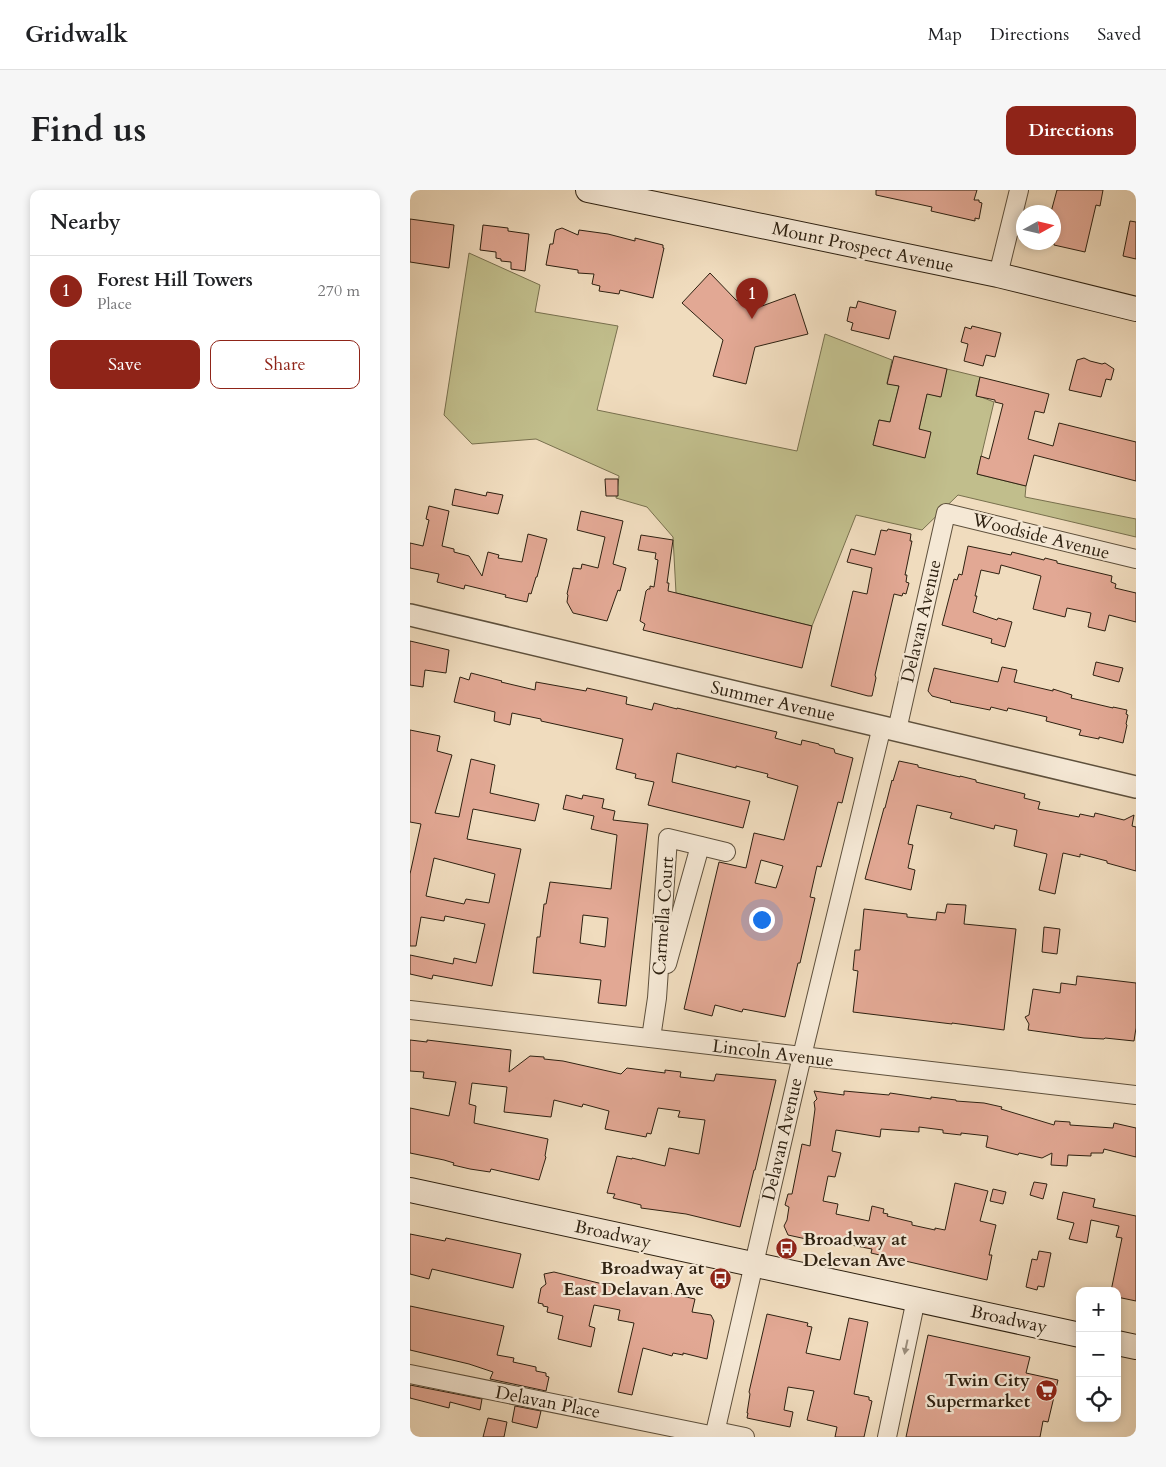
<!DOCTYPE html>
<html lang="en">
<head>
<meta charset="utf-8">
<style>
	body { margin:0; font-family:Cardo,serif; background:#f6f6f6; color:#202124 }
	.controls { position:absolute; right:15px; bottom:15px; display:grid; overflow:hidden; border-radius:10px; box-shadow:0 2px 8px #0003 }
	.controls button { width:45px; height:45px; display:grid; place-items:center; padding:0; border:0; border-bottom:1px solid #e0e0e0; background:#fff; color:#202124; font:25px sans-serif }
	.compass { position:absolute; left:606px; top:15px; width:45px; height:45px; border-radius:50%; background:#fff; box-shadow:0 2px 8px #0003; rotate:82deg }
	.you { position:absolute; left:351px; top:729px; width:18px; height:18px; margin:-12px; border:4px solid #fff; border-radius:50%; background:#1a73e8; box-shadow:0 0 0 8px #1a73e833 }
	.badge { display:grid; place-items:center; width:32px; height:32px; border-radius:50%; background:#8f2418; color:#fff; font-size:16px; font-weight:700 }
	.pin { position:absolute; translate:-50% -41px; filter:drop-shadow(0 1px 2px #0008) }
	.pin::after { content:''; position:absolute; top:26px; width:18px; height:15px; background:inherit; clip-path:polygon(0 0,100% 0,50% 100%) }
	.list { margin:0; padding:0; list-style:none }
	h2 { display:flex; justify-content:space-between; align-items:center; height:65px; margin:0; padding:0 20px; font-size:21px }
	h2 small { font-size:16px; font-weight:400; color:#757577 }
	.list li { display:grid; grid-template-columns:32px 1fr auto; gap:15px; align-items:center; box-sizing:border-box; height:70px; padding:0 20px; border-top:1px solid #e0e0e0 }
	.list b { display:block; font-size:19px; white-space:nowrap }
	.list p { margin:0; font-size:16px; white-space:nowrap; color:#757577 }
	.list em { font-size:16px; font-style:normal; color:#757577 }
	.actions { display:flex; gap:10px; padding:15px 20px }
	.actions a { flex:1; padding:11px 0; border:1px solid #8f2418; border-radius:10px; text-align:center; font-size:18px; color:#8f2418 }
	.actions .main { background:#8f2418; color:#fff }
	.icon { flex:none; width:28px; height:28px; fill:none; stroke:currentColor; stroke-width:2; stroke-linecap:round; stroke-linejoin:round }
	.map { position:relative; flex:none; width:726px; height:1247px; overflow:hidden; border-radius:10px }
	header { display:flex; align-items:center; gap:30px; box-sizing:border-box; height:70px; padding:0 25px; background:#fff; border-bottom:1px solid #e0e0e0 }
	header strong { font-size:24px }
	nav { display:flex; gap:28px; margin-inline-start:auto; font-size:18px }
	.intro { display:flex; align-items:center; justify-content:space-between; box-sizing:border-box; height:120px; padding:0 30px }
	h1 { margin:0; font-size:35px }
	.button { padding:12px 22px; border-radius:10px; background:#8f2418; color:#fff; font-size:18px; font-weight:700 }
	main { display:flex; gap:30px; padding:0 30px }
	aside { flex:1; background:#fff; border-radius:10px; box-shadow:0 2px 8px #0003 }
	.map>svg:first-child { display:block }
</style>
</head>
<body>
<header>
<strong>Gridwalk</strong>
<nav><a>Map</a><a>Directions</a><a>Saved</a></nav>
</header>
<div class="intro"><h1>Find us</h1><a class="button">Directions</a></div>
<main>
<aside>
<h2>Nearby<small></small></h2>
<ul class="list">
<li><span class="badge">1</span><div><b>Forest Hill Towers</b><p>Place</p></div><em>270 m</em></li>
</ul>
<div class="actions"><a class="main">Save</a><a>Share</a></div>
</aside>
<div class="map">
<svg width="726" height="1247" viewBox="0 0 726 1247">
	<rect width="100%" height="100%" fill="#f0dcbe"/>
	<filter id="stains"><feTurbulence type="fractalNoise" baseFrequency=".004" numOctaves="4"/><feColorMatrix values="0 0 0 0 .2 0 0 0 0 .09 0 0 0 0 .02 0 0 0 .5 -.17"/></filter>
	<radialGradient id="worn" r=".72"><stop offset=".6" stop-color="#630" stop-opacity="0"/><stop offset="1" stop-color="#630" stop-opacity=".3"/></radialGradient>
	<path fill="#c1be8c" stroke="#78704e" d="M59,63L130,95L125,122L208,136L187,220L387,261L415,144L482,170L477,193L489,196L480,232L469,230L463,255L515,267L509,239L517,203L530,207L537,179L570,187L566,205L584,212L567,284L616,296L615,307L726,329V347L548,305L512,340L446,325L402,436L266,403L263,347L237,317L206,308L209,286L126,249L62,254L34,225Z"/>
	<g fill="#e2a894" stroke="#2e2111" fill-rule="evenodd">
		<path d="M466,0H567L564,10H569V12L572,13L569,29L565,28V31L521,21L522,17L466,5Z"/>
		<path d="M647,0H693L690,16L686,15L675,62L644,55V22H641Z"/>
		<path d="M0,29L44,35L39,78L0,72Z"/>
		<path d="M720,31L726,32V69L713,66Z"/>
		<path d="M73,35L98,38V41L119,44L115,81L101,79V72L91,71V69L86,68V62L70,60Z"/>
		<path d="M152,38L168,45L169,40L198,44L225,51V48L253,55V58H254L243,108L210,100L209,104L189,101L190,96L182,94L184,84L168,83V80L136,75L140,54H143L145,42L146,40Z"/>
		<path d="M300,83L326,110L338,116H352L385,104L398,144L345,157L336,194L303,186L313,150L272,113Z"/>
		<path d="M448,111L486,121L479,149L441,140L443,133L437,131L440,117L446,118Z"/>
		<path d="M562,136L591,143L585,167L576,165L573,176L554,171L558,154L551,152L555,137L561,139Z"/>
		<path d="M484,166L537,179L531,207L517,204L509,239L521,242L515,268L463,255L469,230L480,232L489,196L477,194Z"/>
		<path d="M674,168L680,171L692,174L695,173L704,179L701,190L696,189L691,207L659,200L667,170Z"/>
		<path d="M570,187L639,204L634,223L625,221L618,249L643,256L649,233L726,252V291L624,265L616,296L567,284L571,266L579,269L593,214L585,212V210L566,206Z"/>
		<path d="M195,289H208V306H196Z"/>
		<path d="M45,299L76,306L77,302L93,305L88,324L42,315Z"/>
		<path d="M19,316L39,321L32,356L44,359V362L59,366L72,386L78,362L89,365L88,368L112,372L118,344L137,349L127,387H126L121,404L119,403L117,412L95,407L96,405L55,395L54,399L27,392L29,384L0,378V353L13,356L19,330L16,329Z"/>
		<path d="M171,321L213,331L203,374L216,378L210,401L208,400L197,431L163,423L157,412L158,405L157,404L163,378L171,379L172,374L188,378L195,347L167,340Z"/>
		<path d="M478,339L501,344L500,351H502L495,385H497L496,392L499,393L496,404L493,403L492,406L484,404L467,476L465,485L466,488L462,506H458L421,496L443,401L457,404L462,378L437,372L441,359L465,365L471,340L477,341Z"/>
		<path d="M231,345L263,350L257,393H259L258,401L402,436L392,478L233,440L235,434L230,431L236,401L238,399H240V396L244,397L248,370L245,369L246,363L228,360Z"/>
		<path d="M558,356L601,365L602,362L634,370L635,368L647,371V373L702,386L701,392L706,394L705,398L726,403V432L699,425L695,441L678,437L681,423L657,418L655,427L623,419L631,386L591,375L589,384L571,380L565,406H567L563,422L587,430L588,428L602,432L595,457L581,453L582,449L532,435L544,389L547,390L549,384L552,385Z"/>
		<path d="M0,451L39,460L36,483L15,480L13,497L0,495Z"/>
		<path d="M686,472L713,478L709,492L683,485Z"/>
		<path d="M592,477L607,480L604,492L643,501V499L662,505L661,508L703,518V517L717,520L716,524L718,525L716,534L717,535L713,553L689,547V549L669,545L671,540L636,531L637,527L598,518L597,521L581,517L580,520L540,512L541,511L522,506L518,501L524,478L588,492Z"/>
		<path d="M61,483L92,491L91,492L125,500L126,492L176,501L177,498L217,507L216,514L242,520L244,513L267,519V518L367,542L365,548L391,555L392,550L409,554V555L424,559L425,563L443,568L432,613L428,612L411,677L407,676L400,707L405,708L390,773H388L375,827L333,819L332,822L305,815L302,826L274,819L309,672L336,678L344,643L374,650L388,596L357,587L358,584L326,576V578L267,563L262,592L340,611L333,638L238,615L244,592L225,588L226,584L206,579L213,549L131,531V529L102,523L100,535L84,531L85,522L44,512L50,487L59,490ZM351,670L373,676L366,698L345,693Z"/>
		<path d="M0,540L30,546L27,561L42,565L25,623L49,627L61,569L85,575L80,603L129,614L125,631L63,619L57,649L111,659L82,796L23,785L22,789L0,784V765L43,774L44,768L66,773L75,734L35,726L34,731L11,727L6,756H0V684L11,634L0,632ZM24,668L85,684L79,713L56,709L54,714L16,706Z"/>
		<path d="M489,571L508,575V577L550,587V586L566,590V592L615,604L614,608L630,612L628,619L669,627L670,624L684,627L685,623L714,630L724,625L722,636L726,637V681L697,673V671L670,664V667L653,663L645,704L629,700L637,664L604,656L607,640L585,635L584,639L540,628L542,623L507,615L498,654L503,655L498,678L505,680L501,700L455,689L474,618H475L482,590L483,591Z"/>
		<path d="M156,605L172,609L173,605L194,609L192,618L205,621L203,630L238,634L216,816L188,813L191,790L123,783L127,747H130L134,714H136L140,692L201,699L207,645L181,639L184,626L153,619ZM173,725L198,728L195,757L170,753Z"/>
		<path d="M537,714L556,715L554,734L606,739L594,840L542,833V834L443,822L448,781L443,780L445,760H450L454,719L497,724V727L526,730L527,722L535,723Z"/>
		<path d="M634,737L650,739L647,764L632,762Z"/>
		<path d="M667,786L726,793V838L724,851L695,848L694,849L674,848L618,840L619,834L615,827L619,825L623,799L650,803L651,793L666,795Z"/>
		<path d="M0,850L17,852V850L101,860L99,882L120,866L134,867V869L153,871L211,884L217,878L255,883V880L271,882L270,887L304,891L306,884L366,890L345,980H344L330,1037L276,1024L231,1018V1015L203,1008L205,1004L197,1003L207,966L222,969V968L255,976L259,958L289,964L295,930L268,927L270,921L248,918L241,944L237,943L236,947L195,939L199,921L173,914L172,917L144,910L141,927L94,922L97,897L62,893L59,914L66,916L64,933L138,949L135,966L136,967L129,990L81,979L80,982L60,979L43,975L44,973L34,970L0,963V918L39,926L46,892L13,888L14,882L0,881Z"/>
		<path d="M404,901L434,905V901L479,905L480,903L521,909V907L546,910V911L574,913L592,917L591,919L644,935L645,931L660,932V935L703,938L704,933L726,938V967L694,959L693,963H681V966L658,965L657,976L641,975L642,963L632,968L609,963L608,965L576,957L578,946L551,943V945L533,943V940L509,937V942L471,939L470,947L426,940L422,961L431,963L425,987L418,986L413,1011L428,1014L426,1024L459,1031L462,1016L474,1019L473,1023L478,1024L477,1026L502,1032V1035L525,1040V1038L535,1040L545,993L578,1001L570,1031L586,1035L579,1065H582L577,1090L461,1063L462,1059L420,1051L419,1054L378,1045L374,1036L377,1030L379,1017L375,1015L378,1004H382L392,954L400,956L405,919L404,912L407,909Z"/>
		<path d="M624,992L637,994L633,1009L620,1005Z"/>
		<path d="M583,999L596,1002L593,1014L580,1011Z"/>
		<path d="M653,1002L685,1009L683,1017L726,1026V1111L707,1107V1101H701L712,1048L706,1047L709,1036L681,1030L677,1053L659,1049L664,1033L647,1029Z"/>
		<path d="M0,1044L35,1051L36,1048L111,1064L103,1098L22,1079L19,1089L0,1084Z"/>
		<path d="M629,1061L641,1063L634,1097L628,1096L627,1100L616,1097L622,1069L627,1070Z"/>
		<path d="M144,1082L213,1099V1096L250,1104V1101L285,1109L282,1122L301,1125L304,1131L297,1169L273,1163V1165L263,1163L262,1166L233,1158L222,1205L208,1202L224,1133L208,1130L210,1120L184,1115L179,1136L185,1138L181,1157L148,1149L153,1126L137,1122L138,1117L133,1116V1114L128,1113L131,1098L136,1094L134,1084Z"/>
		<path d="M0,1116L94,1136L87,1165L104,1168L103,1172L126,1177V1181L136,1183V1186L139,1187L136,1201L80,1189L83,1182L59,1174L0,1160Z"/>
		<path d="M357,1124L398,1133L397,1136L402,1137L396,1163L430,1170L439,1128L458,1132L444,1204L459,1207V1210L462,1211L454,1247H425L427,1237L397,1230L404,1201L378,1197L374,1220L383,1222L380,1237L337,1228L338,1223H337L340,1204L339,1202Z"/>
		<path d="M518,1145L620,1167L616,1183L648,1190L638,1232L633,1231L630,1247H496Z"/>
		<path d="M0,1195L72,1209L70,1220L40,1212L39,1218L0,1208Z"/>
		<path d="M105,1216L131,1221L127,1238L102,1232Z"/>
		<path d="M78,1228L97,1232L94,1247H73Z"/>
	</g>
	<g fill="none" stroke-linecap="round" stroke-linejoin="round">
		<defs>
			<g id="minor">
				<path d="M588,85L609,0"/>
				<path d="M487,540L536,323L726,369"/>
				<path d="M257,774L290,656"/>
				<path d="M0,820L726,905"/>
				<path d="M241,848L247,808L258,648L316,662"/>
				<path d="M0,1184L305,1246"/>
				<path d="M306,1241L335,1247"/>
				<path d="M304,1247L392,866L472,536"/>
				<path d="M477,1247L506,1109"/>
			</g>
			<path id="tertiary" d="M0,425L726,597"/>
			<g id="secondary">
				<path d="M178,0L588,85L726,119"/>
				<path d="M0,1000L670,1145"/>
				<path d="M707,1153L726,1157"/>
			</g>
		</defs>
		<use href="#minor" stroke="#5e503c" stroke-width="20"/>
		<use href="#tertiary" stroke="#5e503c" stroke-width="24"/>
		<use href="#secondary" stroke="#2e2111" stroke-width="26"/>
		<use href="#minor" stroke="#f5e8d5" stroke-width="18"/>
		<use href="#tertiary" stroke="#f5e8d5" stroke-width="21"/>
		<use href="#secondary" stroke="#f5e8d5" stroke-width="24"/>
	</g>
	<defs><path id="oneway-solid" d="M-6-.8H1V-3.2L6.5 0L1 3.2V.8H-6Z" transform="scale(1.25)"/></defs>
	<use fill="#9b8e7d" href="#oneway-solid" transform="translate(496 1157) rotate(102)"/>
	<defs>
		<symbol id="bus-disc" viewBox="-11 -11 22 22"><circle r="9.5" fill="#8f2418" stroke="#f5e8d5"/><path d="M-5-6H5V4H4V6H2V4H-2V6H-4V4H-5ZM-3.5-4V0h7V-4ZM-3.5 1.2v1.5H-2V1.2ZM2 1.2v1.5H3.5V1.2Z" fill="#fff"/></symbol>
		<symbol id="supermarket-disc" viewBox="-11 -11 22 22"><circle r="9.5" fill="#8f2418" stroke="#f5e8d5"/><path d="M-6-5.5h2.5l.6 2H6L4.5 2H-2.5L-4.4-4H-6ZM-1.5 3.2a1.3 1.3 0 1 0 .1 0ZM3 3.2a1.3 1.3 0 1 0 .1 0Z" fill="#fff"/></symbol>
	</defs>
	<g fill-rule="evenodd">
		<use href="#bus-disc" x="364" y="1046" width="25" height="25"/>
		<use href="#bus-disc" x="298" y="1076" width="25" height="25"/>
		<use href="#supermarket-disc" x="624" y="1188" width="25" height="25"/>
	</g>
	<g text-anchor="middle" stroke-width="4.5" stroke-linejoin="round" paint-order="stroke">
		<g font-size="18" fill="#2e2111" stroke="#f5e8d5">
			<text transform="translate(453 57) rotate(12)" y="6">Mount Prospect Avenue</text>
			<text transform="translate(631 346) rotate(14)" y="6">Woodside Avenue</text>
			<text transform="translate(511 431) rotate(-77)" y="6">Delavan Avenue</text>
			<text transform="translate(363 511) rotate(13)" y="6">Summer Avenue</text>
			<text transform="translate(253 726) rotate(-86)" y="6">Carmella Court</text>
			<text transform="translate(363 863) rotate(7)" y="6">Lincoln Avenue</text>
			<text transform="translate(372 949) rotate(-77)" y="6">Delavan Avenue</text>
			<text transform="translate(203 1044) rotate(12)" y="6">Broadway</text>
			<text transform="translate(599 1129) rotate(12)" y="6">Broadway</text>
			<text transform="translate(138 1212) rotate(11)" y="6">Delavan Place</text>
		</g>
		<g font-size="18" font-weight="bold" fill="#2e2111" stroke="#f5e8d5" text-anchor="end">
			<text x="393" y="1055" text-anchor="start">Broadway at<tspan x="393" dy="21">Delevan Ave</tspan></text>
			<text x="294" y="1084">Broadway at<tspan x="294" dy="21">East Delavan Ave</tspan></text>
			<text x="620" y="1196">Twin City<tspan x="620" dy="21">Supermarket</tspan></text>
		</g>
	</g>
	<rect width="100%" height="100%" filter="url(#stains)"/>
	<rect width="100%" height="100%" fill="url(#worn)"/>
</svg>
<div class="controls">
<button>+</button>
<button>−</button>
<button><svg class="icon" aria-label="locate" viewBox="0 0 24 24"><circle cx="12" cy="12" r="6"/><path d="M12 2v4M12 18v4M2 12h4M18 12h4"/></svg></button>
</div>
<svg class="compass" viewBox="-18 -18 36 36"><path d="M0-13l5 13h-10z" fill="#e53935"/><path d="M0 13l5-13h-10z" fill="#757577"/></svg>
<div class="you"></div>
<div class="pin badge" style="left:342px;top:129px">1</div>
</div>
</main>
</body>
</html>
